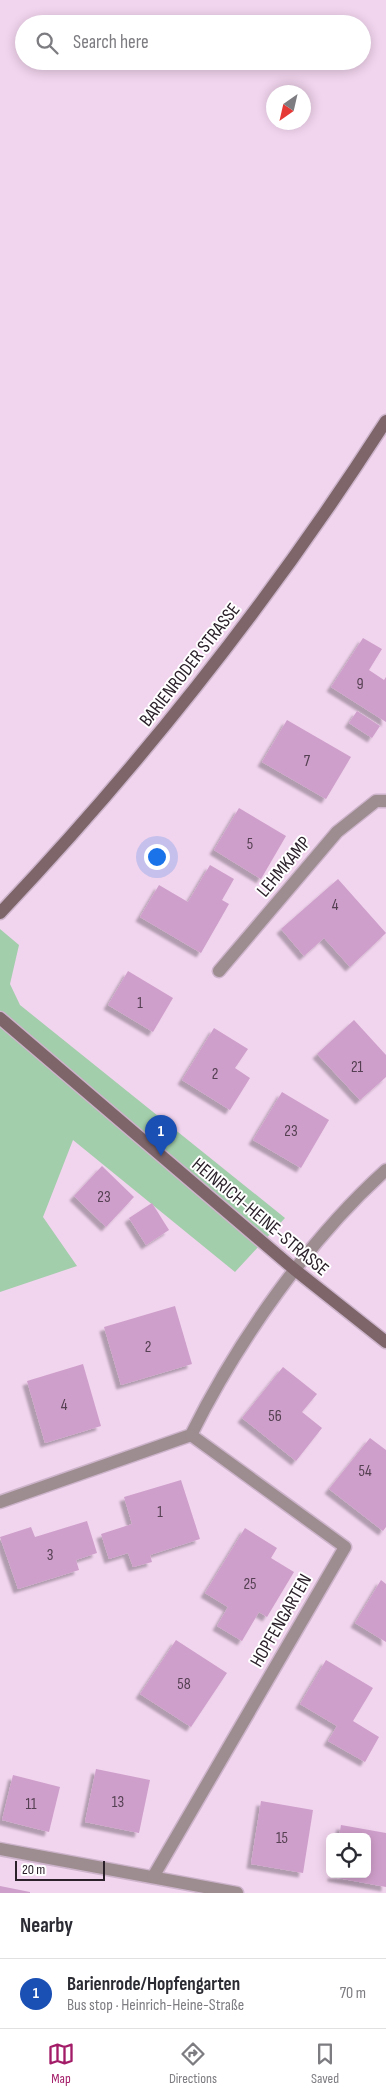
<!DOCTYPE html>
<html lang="en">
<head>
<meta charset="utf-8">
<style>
	body { margin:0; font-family:"Sofia Sans Condensed",sans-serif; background:#f2f2f3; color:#2b2b33 }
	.controls { position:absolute; right:15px; bottom:15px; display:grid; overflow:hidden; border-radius:8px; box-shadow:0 2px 12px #0003 }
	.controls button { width:45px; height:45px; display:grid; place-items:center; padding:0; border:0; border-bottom:1px solid #e1e1e2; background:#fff; color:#2b2b33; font:25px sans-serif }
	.compass { position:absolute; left:266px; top:85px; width:45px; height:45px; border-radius:50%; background:#fff; box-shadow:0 2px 12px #0003; rotate:214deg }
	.scale { position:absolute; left:15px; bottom:12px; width:90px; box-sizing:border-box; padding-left:5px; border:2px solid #2b212a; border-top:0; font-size:14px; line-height:18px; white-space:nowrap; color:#2b212a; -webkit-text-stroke:4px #fff; paint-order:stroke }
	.you { position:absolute; left:156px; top:856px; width:18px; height:18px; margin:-12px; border:4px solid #fff; border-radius:50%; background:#1a73e8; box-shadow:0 0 0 8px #1a73e833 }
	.badge { display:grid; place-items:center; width:32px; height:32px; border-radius:50%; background:#a31c68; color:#fff; font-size:16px; font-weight:700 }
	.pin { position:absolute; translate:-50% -41px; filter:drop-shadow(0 1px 2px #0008) }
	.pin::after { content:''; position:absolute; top:26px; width:18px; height:15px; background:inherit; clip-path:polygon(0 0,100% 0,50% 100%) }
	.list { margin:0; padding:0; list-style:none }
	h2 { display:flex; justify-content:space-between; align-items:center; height:65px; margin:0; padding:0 20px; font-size:21px }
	h2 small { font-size:16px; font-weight:400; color:#7c7c81 }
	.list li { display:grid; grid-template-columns:32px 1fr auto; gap:15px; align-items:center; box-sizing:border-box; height:70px; padding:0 20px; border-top:1px solid #e1e1e2 }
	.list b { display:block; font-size:19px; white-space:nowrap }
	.list p { margin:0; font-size:16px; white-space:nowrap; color:#7c7c81 }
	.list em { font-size:16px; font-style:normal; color:#7c7c81 }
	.icon { flex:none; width:28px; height:28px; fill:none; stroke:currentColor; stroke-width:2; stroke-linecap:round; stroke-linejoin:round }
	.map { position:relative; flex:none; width:386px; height:1893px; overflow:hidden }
	.search { position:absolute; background:#fff; box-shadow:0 2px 12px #0003; left:15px; right:15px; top:15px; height:55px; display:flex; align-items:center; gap:12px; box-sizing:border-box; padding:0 18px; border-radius:28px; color:#7c7c81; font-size:19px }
	.sheet { height:135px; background:#fff }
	nav { display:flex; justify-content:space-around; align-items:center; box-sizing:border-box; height:70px; border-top:1px solid #e1e1e2; background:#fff; font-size:14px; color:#7c7c81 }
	nav a { display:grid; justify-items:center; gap:2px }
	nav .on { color:#a31c68 }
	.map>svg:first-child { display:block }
</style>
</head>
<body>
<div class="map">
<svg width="386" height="1893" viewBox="0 0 386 1893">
	<defs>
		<filter id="shadow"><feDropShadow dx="-4.5" dy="4.5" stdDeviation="1" flood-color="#0004"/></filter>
	</defs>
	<rect width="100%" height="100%" fill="#f1d4ee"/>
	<path fill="#a2ceab" d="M0,929L19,945L10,984L20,1005L285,1218L235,1272L73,1140L43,1217L77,1266L0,1292Z"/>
	<g fill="#cf9fcb" filter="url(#shadow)">
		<path d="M363,638L382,649L369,670L384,680L386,677V722L331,687Z"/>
		<path d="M357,711L380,726L372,738L349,723Z"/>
		<path d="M287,720L351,757L326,799L262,762Z"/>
		<path d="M239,808L286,836L261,879L214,850Z"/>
		<path d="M210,865L234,879L222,900L229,904L201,953L140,917L159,885L188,902Z"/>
		<path d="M338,879L386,933L350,967L324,938L304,956L281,929Z"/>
		<path d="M128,971L173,998L153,1032L108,1005Z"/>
		<path d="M354,1020L386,1055V1077L360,1100L317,1054Z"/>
		<path d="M214,1028L248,1049L235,1068L250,1078L230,1110L182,1080Z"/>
		<path d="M282,1092L329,1120L301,1168L253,1140Z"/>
		<path d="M102,1166L134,1197L106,1227L74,1196Z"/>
		<path d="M152,1203L169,1230L146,1245L129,1218Z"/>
		<path d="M175,1306L192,1364L121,1385L104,1327Z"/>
		<path d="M83,1364L101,1426L45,1443L27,1381Z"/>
		<path d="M283,1367L317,1394L302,1412L322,1428L296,1461L242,1418Z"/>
		<path d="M370,1438L386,1450V1527L383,1531L329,1489Z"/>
		<path d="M181,1480L200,1539L150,1555L152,1562L133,1567L128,1553L109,1559L101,1534L132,1524L124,1497Z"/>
		<path d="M87,1521L97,1553L76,1560L79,1570L18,1589L0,1537L31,1527L35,1537Z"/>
		<path d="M245,1528L277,1548L271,1558L294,1572L267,1617L259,1612L242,1641L217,1626L228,1607L205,1593Z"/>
		<path d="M381,1580L386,1584V1642L355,1623Z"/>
		<path d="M176,1640L227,1673L191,1727L140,1694Z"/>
		<path d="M326,1660L373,1688L353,1721L379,1737L365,1762L328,1741L337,1726L300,1704Z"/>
		<path d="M96,1769L150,1780L139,1833L85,1822Z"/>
		<path d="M13,1775L60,1787L49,1832L2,1820Z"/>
		<path d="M261,1801L313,1810L303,1873L251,1864Z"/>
		<path d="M341,1825L386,1833V1887L332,1877V1874H367V1837H339Z"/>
		<path d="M0,1886L30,1892V1893H0Z"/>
	</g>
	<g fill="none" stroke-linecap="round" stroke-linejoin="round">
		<defs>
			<g id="street">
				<path d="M219,971L337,832L376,801H386"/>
				<path d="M0,1502L191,1435C237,1342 309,1239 386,1170"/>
				<path d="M0,1849L237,1893"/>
				<path d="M153,1877L345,1547L191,1435"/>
			</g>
			<g id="secondary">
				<path d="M0,913C144,761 273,597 386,421"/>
				<path d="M0,1018L294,1269L386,1342"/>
			</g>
		</defs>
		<use href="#street" stroke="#cdb4cb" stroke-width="15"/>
		<use href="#secondary" stroke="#cdb4cb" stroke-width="15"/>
		<use href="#street" stroke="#9d8c90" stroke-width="12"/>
		<use href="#secondary" stroke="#7d656a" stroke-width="12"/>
	</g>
	<g text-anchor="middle" stroke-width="4" stroke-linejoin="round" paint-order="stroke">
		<g font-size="16" fill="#544052">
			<text x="360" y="689">9</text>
			<text x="307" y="766">7</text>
			<text x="250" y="849">5</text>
			<text x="335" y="910">4</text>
			<text x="140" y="1008">1</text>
			<text x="357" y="1072">21</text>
			<text x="215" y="1079">2</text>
			<text x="291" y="1136">23</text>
			<text x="104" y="1202">23</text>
			<text x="148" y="1352">2</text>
			<text x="64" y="1410">4</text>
			<text x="275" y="1421">56</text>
			<text x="365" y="1476">54</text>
			<text x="160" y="1517">1</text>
			<text x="50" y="1560">3</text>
			<text x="250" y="1589">25</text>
			<text x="184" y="1689">58</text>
			<text x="118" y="1807">13</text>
			<text x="31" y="1809">11</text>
			<text x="282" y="1843">15</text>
		</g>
		<g font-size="19" fill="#2b212a" stroke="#fff">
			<text transform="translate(189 664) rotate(-52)" y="7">BARIENRODER STRASSE</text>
			<text transform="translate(283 866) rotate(-50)" y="7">LEHMKAMP</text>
			<text transform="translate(261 1216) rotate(40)" y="7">HEINRICH-HEINE-STRASSE</text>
			<text transform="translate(280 1620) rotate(-60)" y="7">HOPFENGARTEN</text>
		</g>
	</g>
</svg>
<div class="controls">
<button><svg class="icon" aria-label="locate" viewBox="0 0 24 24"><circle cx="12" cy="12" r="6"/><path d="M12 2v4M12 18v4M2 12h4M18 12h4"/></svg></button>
</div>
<svg class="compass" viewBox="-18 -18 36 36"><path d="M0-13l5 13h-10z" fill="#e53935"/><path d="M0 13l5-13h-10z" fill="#7c7c81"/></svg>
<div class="scale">20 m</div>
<div class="you"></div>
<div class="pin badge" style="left:161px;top:1156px;background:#1a4fb4">1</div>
<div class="search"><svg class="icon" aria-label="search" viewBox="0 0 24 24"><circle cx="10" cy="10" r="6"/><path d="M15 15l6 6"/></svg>Search here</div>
</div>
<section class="sheet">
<h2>Nearby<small></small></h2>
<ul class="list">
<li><span class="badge" style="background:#1a4fb4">1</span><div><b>Barienrode/Hopfengarten</b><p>Bus stop · Heinrich-Heine-Straße</p></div><em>70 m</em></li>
</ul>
</section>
<nav>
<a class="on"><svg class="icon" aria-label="map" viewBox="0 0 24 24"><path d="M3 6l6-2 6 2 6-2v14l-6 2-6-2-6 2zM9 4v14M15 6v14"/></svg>Map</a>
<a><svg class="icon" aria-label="directions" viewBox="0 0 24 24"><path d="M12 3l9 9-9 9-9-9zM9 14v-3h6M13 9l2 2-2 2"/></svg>Directions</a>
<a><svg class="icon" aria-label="saved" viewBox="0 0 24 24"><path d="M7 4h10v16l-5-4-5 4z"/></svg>Saved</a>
</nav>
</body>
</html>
